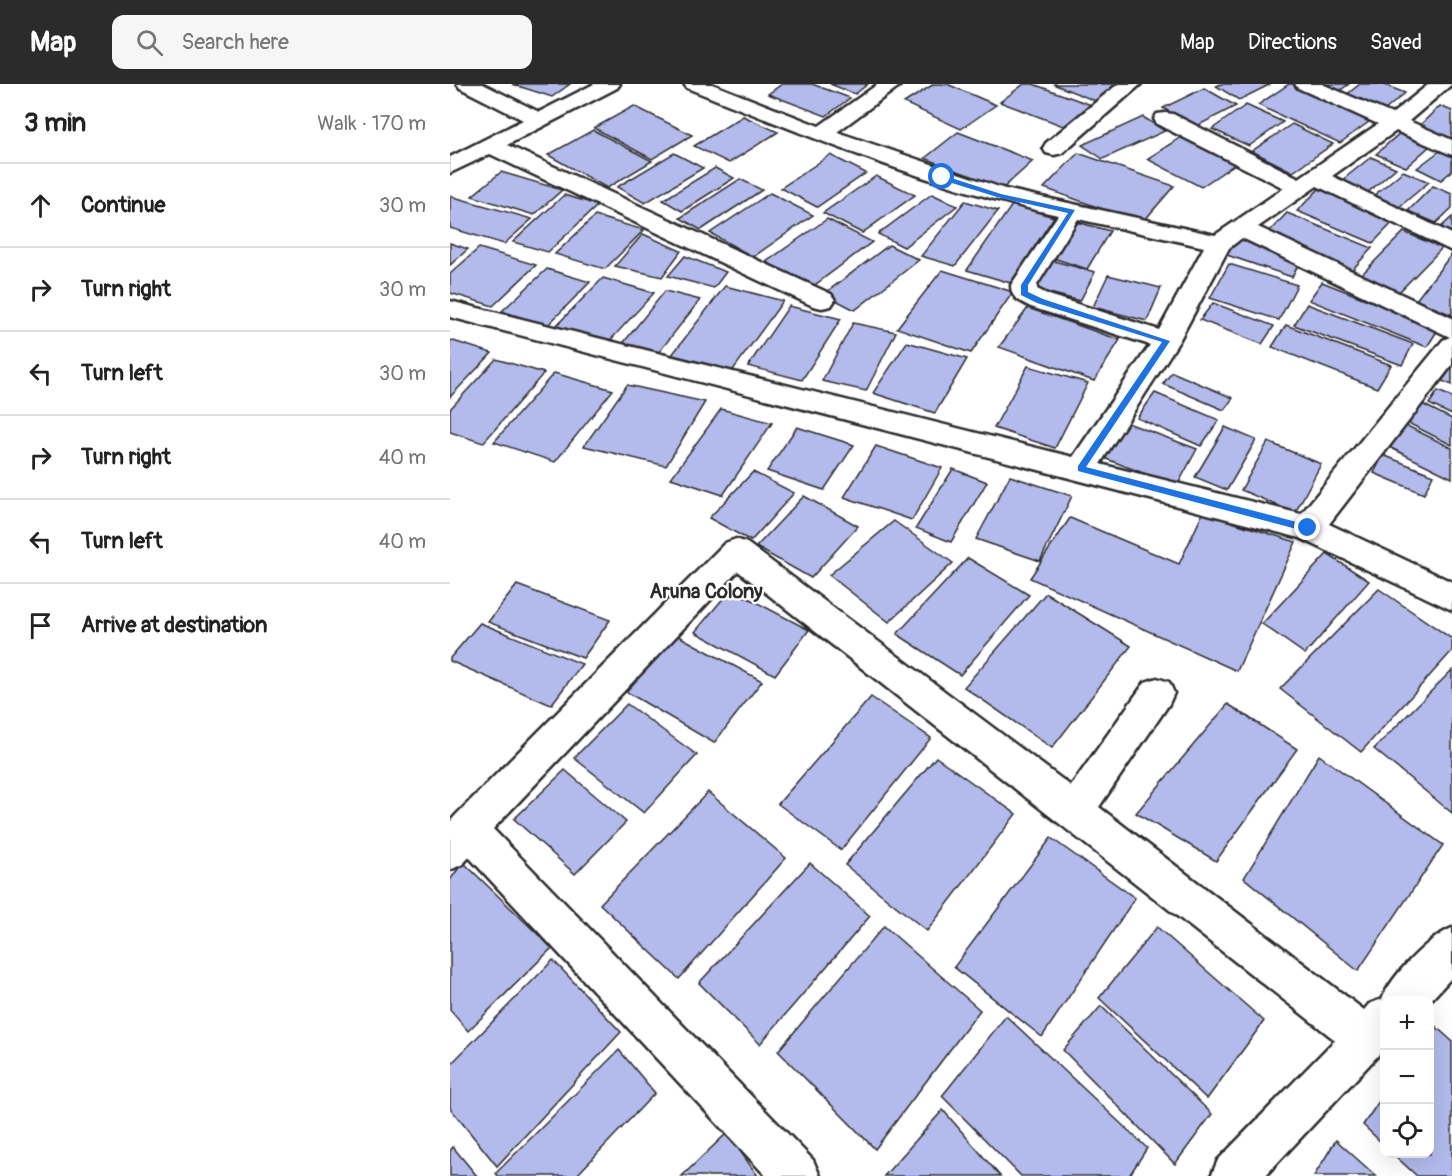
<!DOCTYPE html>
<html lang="en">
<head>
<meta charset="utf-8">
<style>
	body { margin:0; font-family:Pangolin,sans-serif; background:#f6f6f6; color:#222 }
	.controls { position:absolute; right:18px; bottom:18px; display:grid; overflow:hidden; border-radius:12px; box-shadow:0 6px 24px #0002 }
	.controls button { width:54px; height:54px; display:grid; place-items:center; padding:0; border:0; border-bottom:2px solid #e0e0e0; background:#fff; color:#222; font:30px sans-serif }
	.stop { position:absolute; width:18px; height:18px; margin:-14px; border:4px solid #1a73e8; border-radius:50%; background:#fff }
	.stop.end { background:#1a73e8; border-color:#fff; box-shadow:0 2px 6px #0008 }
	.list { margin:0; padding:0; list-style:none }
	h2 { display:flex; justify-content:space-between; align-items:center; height:78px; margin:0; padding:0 24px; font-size:26px }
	h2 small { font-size:20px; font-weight:400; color:#767676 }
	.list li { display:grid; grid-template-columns:39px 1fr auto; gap:18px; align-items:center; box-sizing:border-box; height:84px; padding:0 24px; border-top:2px solid #e0e0e0 }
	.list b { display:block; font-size:22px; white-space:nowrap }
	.list em { font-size:20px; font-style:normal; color:#767676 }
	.icon { flex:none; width:33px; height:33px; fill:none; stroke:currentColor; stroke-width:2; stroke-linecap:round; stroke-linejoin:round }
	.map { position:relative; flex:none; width:1002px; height:1092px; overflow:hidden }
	header { display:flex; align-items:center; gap:36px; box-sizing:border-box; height:84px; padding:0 30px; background:#2b2b2b; color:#fff }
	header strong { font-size:28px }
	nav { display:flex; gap:33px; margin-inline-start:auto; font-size:21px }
	.search { width:420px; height:54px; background:#f6f6f6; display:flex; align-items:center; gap:15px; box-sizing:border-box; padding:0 21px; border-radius:12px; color:#767676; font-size:22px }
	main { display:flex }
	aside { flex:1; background:#fff }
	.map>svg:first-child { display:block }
</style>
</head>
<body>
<header>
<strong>Map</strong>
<div class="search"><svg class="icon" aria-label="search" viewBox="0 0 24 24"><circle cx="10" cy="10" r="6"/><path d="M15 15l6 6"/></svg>Search here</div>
<nav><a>Map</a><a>Directions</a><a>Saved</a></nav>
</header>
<main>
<aside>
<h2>3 min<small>Walk · 170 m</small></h2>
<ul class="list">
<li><svg class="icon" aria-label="ahead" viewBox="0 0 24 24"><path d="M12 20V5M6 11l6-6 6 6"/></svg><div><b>Continue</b></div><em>30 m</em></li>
<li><svg class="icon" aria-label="right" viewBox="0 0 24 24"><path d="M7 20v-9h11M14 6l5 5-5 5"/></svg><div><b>Turn right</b></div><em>30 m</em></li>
<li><svg class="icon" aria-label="left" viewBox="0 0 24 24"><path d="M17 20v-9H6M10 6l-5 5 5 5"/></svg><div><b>Turn left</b></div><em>30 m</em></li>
<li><svg class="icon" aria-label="right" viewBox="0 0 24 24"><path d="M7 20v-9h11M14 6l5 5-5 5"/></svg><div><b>Turn right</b></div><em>40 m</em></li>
<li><svg class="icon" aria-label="left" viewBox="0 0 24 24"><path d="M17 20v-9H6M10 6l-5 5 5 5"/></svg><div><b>Turn left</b></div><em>40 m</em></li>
<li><svg class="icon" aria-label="arrive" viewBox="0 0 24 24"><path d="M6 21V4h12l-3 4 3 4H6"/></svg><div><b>Arrive at destination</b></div></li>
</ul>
</aside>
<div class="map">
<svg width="1002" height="1092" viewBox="0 0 1002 1092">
	<rect width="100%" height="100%" fill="#fff"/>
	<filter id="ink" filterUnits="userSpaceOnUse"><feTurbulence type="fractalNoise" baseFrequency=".0167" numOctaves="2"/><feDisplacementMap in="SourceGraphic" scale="12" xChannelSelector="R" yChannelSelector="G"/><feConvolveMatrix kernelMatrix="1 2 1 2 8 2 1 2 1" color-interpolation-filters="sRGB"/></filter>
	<g filter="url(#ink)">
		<g fill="#b2bbec" stroke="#2b2b2b" stroke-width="1.5">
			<path d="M62,0H120L102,13Z"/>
			<path d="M332,0H362L400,14L376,32L318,10Z"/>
			<path d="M380,0H418L405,10Z"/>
			<path d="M484,0H497L546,21L511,45L454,19Z"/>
			<path d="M574,0H583L647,23L621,45L550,18Z"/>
			<path d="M603,0H676L653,20Z"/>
			<path d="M771,0H821L789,16L766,2Z"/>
			<path d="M839,0H845L923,35L890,59L808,21Z"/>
			<path d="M870,0H899L888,8Z"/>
			<path d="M910,0H932L955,9L934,27L896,11Z"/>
			<path d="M754,4L786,22L745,43L713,24Z"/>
			<path d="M796,21L833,38L799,62L762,45Z"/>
			<path d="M184,22L242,51L202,75L144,44Z"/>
			<path d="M990,22L1002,27V56L968,43Z"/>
			<path d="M293,32L328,48L279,79L244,62Z"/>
			<path d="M693,33L715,47L653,75L632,61Z"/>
			<path d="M842,40L883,60L843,88L802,67Z"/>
			<path d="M143,46L202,77L157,104L98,71Z"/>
			<path d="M508,48L583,77L552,105L475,74Z"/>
			<path d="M950,49L980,62L956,83L926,70Z"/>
			<path d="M731,53L785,80L751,103L697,75Z"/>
			<path d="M991,66L1002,71V87L991,96L967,84Z"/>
			<path d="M224,69L253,84L195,119L167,103Z"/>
			<path d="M628,69L724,102L692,139L594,104Z"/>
			<path d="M380,71L416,89L367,123L331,104Z"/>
			<path d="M921,73L946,84L917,109L891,97Z"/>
			<path d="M265,84L284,94L232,127L213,116Z"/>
			<path d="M953,87L979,98L948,124L922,113Z"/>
			<path d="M51,88L112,106L84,131L22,112Z"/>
			<path d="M426,92L465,111L412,149L373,129Z"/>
			<path d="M290,95L312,106L251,146L230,134Z"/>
			<path d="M983,102L1002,110V124L986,139L958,127Z"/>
			<path d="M869,105L945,136L923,159L847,127Z"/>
			<path d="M320,109L363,131L303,173L260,149Z"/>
			<path d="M482,110L507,122L454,163L428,150Z"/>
			<path d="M114,111L148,121L98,168L63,158Z"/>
			<path d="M0,112L82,135L54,160L0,144Z"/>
			<path d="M515,117L548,127L505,182L471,172Z"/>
			<path d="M562,121L604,133L561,199L517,186Z"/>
			<path d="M837,129L922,164L901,187L816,151Z"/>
			<path d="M145,132L194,146L155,185L105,170Z"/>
			<path d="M1002,133V150L990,144Z"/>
			<path d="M377,135L422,158L362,203L316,178Z"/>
			<path d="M627,138L660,147L637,185L603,174Z"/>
			<path d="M954,148L992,164L949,208L911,191Z"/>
			<path d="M193,150L231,167L212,193L165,182Z"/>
			<path d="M789,153L851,175L842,193L777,171Z"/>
			<path d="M0,159L18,165L0,181Z"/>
			<path d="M439,161L469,176L405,226L374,210Z"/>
			<path d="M29,164L86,181L43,222L0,209V190Z"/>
			<path d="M1001,171L1002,172V231L966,216Z"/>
			<path d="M235,172L276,188L264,204L218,192Z"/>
			<path d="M600,176L645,188L630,217L584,205Z"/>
			<path d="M779,180L847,201L829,236L760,214Z"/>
			<path d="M97,185L140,198L97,242L52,227Z"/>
			<path d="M492,186L563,208L521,269L447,244Z"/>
			<path d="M658,191L711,204L697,237L643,223Z"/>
			<path d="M153,194L204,209L154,263L102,246Z"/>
			<path d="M872,198L989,244L977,263L859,216Z"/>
			<path d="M275,202L333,217L278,293L218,276Z"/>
			<path d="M215,207L250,216L206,272L170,263Z"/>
			<path d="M763,219L824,242L812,260L750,236Z"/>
			<path d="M857,220L963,260L952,281L844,241Z"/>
			<path d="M339,222L391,235L352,296L298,282Z"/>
			<path d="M578,224L670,256L644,297L549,263Z"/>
			<path d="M403,239L446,248L416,307L372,297Z"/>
			<path d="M836,241L941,281L927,304L822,263Z"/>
			<path d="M0,256L42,269L0,313Z"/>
			<path d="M457,258L517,275L485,329L423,309Z"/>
			<path d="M46,275L94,289L33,359L0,348V325Z"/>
			<path d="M578,282L638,299L605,364L544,344Z"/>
			<path d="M1002,283V301L992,297Z"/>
			<path d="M722,288L783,314L774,326L713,300Z"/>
			<path d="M104,289L163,306L105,378L44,358Z"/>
			<path d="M177,301L255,318L216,382L134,362Z"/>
			<path d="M988,307L1002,313V331L979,320Z"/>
			<path d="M705,309L769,336L751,362L687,334Z"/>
			<path d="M970,319L1002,335V361L956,338Z"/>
			<path d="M271,325L322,339L273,411L221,394Z"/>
			<path d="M675,338L747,365L727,402L654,374Z"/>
			<path d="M953,340L1002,364V394L937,362Z"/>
			<path d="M347,343L404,361L374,406L317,387Z"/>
			<path d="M775,343L806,356L777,406L745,393Z"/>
			<path d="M818,358L871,380L845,429L791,406Z"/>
			<path d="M426,362L492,384L462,436L394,413Z"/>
			<path d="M933,371L983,391L974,410L924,389Z"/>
			<path d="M503,385L537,398L501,458L466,444Z"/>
			<path d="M303,388L344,409L301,457L259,434Z"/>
			<path d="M560,392L622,412L590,477L526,455Z"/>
			<path d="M354,412L408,442L361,494L306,463Z"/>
			<path d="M753,429L846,458L787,587L580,494L620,434L729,480Z"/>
			<path d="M444,437L503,479L439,538L379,491Z"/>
			<path d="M877,470L919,497L855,570L812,540Z"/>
			<path d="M518,474L579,511L510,591L447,550Z"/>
			<path d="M67,501L160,536L133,574L38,538Z"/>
			<path d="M281,505L359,546L325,591L245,548Z"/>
			<path d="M929,505L1002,555V567L911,668L830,605Z"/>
			<path d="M596,509L681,562L602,664L514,603Z"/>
			<path d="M30,539L132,580L101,621L0,577V574Z"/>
			<path d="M225,550L312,597L264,659L175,607Z"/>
			<path d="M1002,586V729L924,665Z"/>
			<path d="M421,613L481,654L391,766L328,720Z"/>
			<path d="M177,620L247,671L194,729L124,674Z"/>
			<path d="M778,620L847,665L766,777L686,729Z"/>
			<path d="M869,671L993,761L908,887L794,794Z"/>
			<path d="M486,673L566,730L477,847L395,781Z"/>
			<path d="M115,686L176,738L125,790L64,735Z"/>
			<path d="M258,708L336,774L229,895L150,820Z"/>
			<path d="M601,754L685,814L592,953L504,883Z"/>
			<path d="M13,778L102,864L18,947L0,926V796Z"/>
			<path d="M360,779L420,832L310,960L249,899Z"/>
			<path d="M434,842L530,926L425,1065L328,967Z"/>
			<path d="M707,843L814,937L757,1015L649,914Z"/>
			<path d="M103,876L171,948L47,1082L0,1024V981Z"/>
			<path d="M651,922L762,1030L725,1080L613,966Z"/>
			<path d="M556,932L697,1064L679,1092H571L492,1012Z"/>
			<path d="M983,940L1002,957V1092H967L943,1070H980V946Z"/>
			<path d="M169,966L205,1009L126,1092H48L46,1089Z"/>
			<path d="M934,1010V1061L913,1041Z"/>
			<path d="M493,1026L550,1092H434Z"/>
			<path d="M277,1049L308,1092H232Z"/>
			<path d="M886,1056L926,1092H864Z"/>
			<path d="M3,1063L27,1092H0V1067Z"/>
		</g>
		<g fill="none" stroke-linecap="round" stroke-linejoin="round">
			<defs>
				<g id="minor">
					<path d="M7,0H33L89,28L144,0H170L167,4L57,61L381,210L385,216L381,222L372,224L363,222L40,70L0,89V73L73,36L10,4Z"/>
					<path d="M234,0H262L369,42L428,0H452L387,48L555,105L765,151L834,104L707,40L704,35L707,30L715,29L723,30L849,94L928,40L848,4L845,0H872L942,30L979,0H1002L959,37L1002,56V71L946,47L882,92L1002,150V167L867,102L808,143L1002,234V281L879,440L1002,498V526L850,454L0,233V217L623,373L700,261L581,223C570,217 561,215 561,201L608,131C480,103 358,52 237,4ZM628,135L754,163L709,246L599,211L587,205V201ZM792,154L1000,253L993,256L851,430L650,380L729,257L779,164Z"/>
					<path d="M668,0H691L612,69L604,71L596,69L593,64L596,59Z"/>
					<path d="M286,455L297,459L621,702L695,598L707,594L719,598L724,609L719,620L649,723L914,926L919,920L932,915C942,891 978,854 1002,844V893L980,917L934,916V965L815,1092H761L768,1076L885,956L288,487L43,745L363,1076L370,1092H316L19,773L13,780L0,786V738L5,732L275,459Z"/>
				</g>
			</defs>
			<use href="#minor" stroke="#2b2b2b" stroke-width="5"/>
			<use href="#minor" fill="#fff" fill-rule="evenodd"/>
		</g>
	</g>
	<path fill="#1a73e8" d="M492,91L551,110L625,126L578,201V208L593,215L720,257L636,383L858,441L862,444L861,447L858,448L628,387V382L712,258L587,219L571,211V201L618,129L547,113L489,95Z"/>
	<g text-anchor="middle" stroke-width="4.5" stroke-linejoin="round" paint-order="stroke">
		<g font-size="20" font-weight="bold" fill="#2b2b2b" stroke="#fff">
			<text x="256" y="514">Aruna Colony</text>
		</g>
	</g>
</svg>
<div class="controls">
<button>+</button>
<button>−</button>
<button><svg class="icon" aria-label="locate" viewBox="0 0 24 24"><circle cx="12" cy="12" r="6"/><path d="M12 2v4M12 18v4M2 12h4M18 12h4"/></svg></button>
</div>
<div class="stop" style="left:492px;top:93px"></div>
<div class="stop end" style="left:858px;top:444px"></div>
</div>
</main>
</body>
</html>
